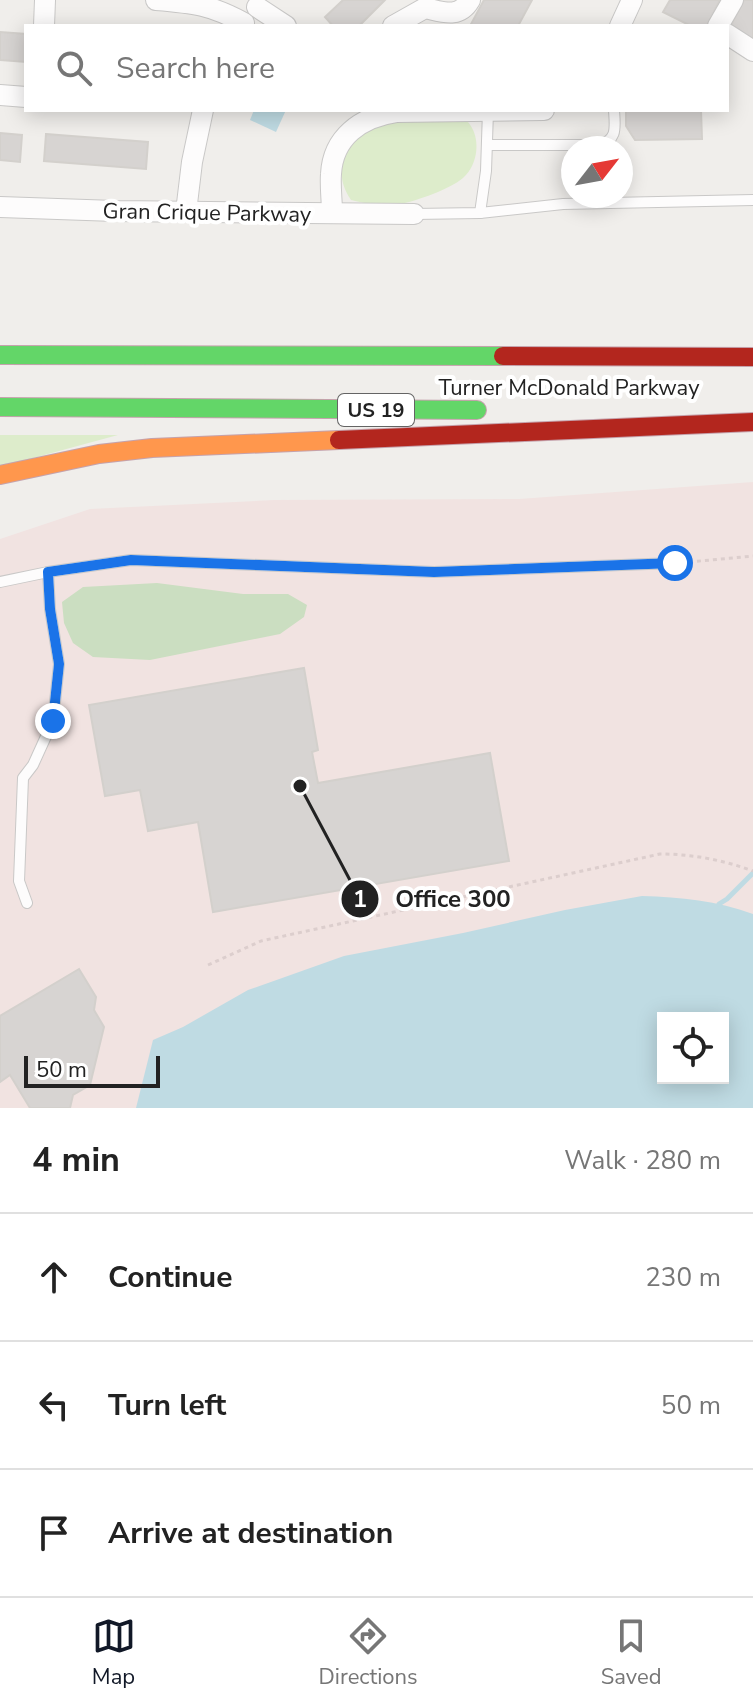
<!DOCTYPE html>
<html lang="en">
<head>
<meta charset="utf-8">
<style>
	body { margin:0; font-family:"Nunito Sans",sans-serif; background:#f2f2f2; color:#222 }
	.controls { position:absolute; right:24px; bottom:24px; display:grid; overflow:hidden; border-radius:0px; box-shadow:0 4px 20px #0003 }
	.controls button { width:72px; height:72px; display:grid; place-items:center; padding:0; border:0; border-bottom:2px solid #e0e0e0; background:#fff; color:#222; font:40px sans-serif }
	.compass { position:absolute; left:561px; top:136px; width:72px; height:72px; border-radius:50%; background:#fff; box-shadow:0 4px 20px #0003; rotate:59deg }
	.scale { position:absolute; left:24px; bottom:20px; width:136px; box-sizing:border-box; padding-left:8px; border:4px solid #222; border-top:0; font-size:22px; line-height:28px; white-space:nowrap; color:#222; -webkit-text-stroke:6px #fff; paint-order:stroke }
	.stop { position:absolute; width:24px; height:24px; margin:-18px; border:6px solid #1a73e8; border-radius:50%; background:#fff }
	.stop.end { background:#1a73e8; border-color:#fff; box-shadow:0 2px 8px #0008 }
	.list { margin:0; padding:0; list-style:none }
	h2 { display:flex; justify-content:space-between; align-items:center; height:104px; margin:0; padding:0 32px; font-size:34px }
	h2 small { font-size:26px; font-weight:400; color:#767676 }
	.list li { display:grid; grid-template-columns:52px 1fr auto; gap:24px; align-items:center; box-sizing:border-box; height:128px; padding:0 32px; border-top:2px solid #e0e0e0 }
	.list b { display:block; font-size:30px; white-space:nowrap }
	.list em { font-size:26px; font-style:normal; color:#767676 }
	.icon { flex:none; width:44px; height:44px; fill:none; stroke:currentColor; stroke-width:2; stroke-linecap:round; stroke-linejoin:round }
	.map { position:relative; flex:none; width:753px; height:1108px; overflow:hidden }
	.search { position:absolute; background:#fff; box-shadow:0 4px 20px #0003; left:24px; right:24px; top:24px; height:88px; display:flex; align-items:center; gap:20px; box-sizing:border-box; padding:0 28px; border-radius:0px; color:#767676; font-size:30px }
	.sheet { height:488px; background:#fff }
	nav { display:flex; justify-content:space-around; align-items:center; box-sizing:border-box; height:112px; border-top:2px solid #e0e0e0; background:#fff; font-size:22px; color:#767676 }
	nav a { display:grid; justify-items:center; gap:4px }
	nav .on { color:#111827 }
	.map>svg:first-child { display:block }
</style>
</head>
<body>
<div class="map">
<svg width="753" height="1108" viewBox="0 0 753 1108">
	<rect width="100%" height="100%" fill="#f0eeeb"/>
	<path fill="#f1e3e1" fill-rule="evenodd" d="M753,482V1108H0V539L90,509L274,500L519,499ZM663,1018H723V1078H663Z"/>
	<g fill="#ddeccb">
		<path d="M395,118L459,119L468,122C481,137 479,164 463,178C450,189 417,201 400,204C384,207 367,204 351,200C336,177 342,164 350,139Z"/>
		<path d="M0,435H118L0,467Z"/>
	</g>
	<path fill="#cbdec1" d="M157,583L243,594H288L307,605L304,617L280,634L150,660L93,657L73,643L64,623L62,602L83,587Z"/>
	<g fill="#bfdbe3" fill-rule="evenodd">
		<path d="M254,110H286L276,132L250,120Z"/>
		<path d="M642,896C681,897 717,901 753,914V1108H136L153,1040L183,1027L248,990L344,956L463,933L565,910ZM663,1018H723V1078H663Z"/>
	</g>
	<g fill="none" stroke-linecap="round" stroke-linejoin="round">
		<path stroke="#bfdbe3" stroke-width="5" d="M719,904L727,899L753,873"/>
	</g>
	<g fill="#d7d4d2" stroke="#d3d0cc" stroke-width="2">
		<path d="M343,0H385L359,26H333L325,17Z"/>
		<path d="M484,0H532L518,26H470Z"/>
		<path d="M670,0H720L707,26H691L663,12Z"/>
		<path d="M744,0H753V39L730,27Z"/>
		<path d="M0,32L26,34V62L0,60Z"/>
		<path d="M626,110H701L702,139L635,140L626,126Z"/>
		<path d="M0,133L22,135L20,162L0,160Z"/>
		<path d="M46,134L148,142L146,169L44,161Z"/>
		<path d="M304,668L318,750L312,752L318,783L490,753L509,861L213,912L198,822L148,831L140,790L105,796L89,705Z"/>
		<path d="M79,969L96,997L94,1010L104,1027L90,1085L73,1095L70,1108H30L10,1075L0,1082V1016Z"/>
	</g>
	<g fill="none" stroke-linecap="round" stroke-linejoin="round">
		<defs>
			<g id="lane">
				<path d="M487,145H598C618,141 615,127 614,110"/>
				<path d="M480,213L563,204L753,200"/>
				<path d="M414,214L480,213L486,171L488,111"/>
				<path d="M0,582L48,572L131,560L434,572L675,563"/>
				<path d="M27,903L19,881L23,778L33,765L53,721L59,664L50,609L48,572"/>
			</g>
			<g id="street">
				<path d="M156,0C194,3 211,5 244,23"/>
				<path d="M257,7L286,26"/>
				<path d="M44,26L45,0"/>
				<path d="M393,26L425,8C443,12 459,19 470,0"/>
				<path d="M620,26L632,0"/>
				<path d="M718,26L733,0"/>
				<path d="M727,34L753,51"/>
				<path d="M0,95L26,97"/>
				<path d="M0,207L115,211L414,214"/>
				<path d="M186,212L192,162L203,110"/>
				<path d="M332,213C332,200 330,187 331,174C333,137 361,117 396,112L544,110"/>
			</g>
			<g id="fast">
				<path d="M0,355L503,356"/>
				<path d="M0,407L477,410"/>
			</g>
			<path id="slow" d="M0,475L99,454L152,448L339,440"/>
			<g id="jam">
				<path d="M503,356L753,357"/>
				<path d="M339,440L753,422"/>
			</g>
		</defs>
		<use href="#lane" stroke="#c9c8c7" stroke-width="12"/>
		<use href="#street" stroke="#c9c8c7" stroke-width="22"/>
		<use href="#fast" stroke="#c5a2ac" stroke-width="20"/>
		<use href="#slow" stroke="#c5a2ac" stroke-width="20"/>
		<use href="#jam" stroke="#c5a2ac" stroke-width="20"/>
		<g stroke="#dccecd" stroke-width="3" stroke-dasharray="4 4" stroke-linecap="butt">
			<path d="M689,562L753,556"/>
			<path d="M208,965L261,941L660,854C692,854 723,860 753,871"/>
		</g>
		<use href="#lane" stroke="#fdfcfc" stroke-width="10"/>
		<use href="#street" stroke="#fdfcfc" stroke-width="20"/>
		<use href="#fast" stroke="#63d668" stroke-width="18"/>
		<use href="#slow" stroke="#ff974d" stroke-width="18"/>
		<use href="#jam" stroke="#b3261e" stroke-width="18"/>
	</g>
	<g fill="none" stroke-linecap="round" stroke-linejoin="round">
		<path stroke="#1a73e8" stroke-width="10" d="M53,721L59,664L50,609L48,572L131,560L434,572L675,563"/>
	</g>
	<g text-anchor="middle" stroke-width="8" stroke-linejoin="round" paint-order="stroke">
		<rect fill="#fff" stroke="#646464" stroke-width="2" x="338" y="394" width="76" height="32" rx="6"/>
		<g font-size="20" font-weight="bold" fill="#222">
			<text x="376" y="417">US 19</text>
		</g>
		<g font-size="22" fill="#222" stroke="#fff">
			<text transform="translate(207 212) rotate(1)" y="8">Gran Crique Parkway</text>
			<text x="569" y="395">Turner McDonald Parkway</text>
		</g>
	</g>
	<path fill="none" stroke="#222" stroke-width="3" d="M300 786L360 899"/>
	<g fill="#222" stroke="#fff" stroke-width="3">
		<circle cx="300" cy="786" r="8"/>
		<circle cx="360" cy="899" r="20"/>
	</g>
	<g font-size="24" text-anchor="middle" font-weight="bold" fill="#fff">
		<text x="360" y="907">1</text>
	</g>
	<g font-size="24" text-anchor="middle" font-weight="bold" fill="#222" stroke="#fff" stroke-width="8" stroke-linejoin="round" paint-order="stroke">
		<text x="453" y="907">Office 300</text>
	</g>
</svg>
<div class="controls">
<button><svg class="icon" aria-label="locate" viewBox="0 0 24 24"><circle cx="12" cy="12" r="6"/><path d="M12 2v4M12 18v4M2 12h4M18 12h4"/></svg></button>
</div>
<svg class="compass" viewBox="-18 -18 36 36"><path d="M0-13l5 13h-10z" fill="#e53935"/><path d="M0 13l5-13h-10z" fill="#767676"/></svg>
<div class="scale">50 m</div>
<div class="stop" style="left:675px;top:563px"></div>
<div class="stop end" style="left:53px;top:721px"></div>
<div class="search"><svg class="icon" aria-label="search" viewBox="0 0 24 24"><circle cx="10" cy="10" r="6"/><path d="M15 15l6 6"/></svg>Search here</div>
</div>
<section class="sheet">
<h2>4 min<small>Walk · 280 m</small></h2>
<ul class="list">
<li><svg class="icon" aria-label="ahead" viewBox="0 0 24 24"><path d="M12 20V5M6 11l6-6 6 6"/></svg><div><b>Continue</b></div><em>230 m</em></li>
<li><svg class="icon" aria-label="left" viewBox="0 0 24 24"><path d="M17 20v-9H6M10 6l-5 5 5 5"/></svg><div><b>Turn left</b></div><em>50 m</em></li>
<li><svg class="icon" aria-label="arrive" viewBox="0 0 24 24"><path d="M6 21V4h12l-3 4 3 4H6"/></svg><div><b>Arrive at destination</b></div></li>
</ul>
</section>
<nav>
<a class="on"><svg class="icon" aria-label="map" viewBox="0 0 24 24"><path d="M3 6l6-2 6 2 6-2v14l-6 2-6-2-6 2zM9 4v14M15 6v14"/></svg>Map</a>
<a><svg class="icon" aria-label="directions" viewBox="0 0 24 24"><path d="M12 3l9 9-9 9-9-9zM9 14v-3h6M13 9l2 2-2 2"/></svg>Directions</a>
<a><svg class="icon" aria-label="saved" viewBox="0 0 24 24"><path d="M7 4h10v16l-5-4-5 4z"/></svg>Saved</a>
</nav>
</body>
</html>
